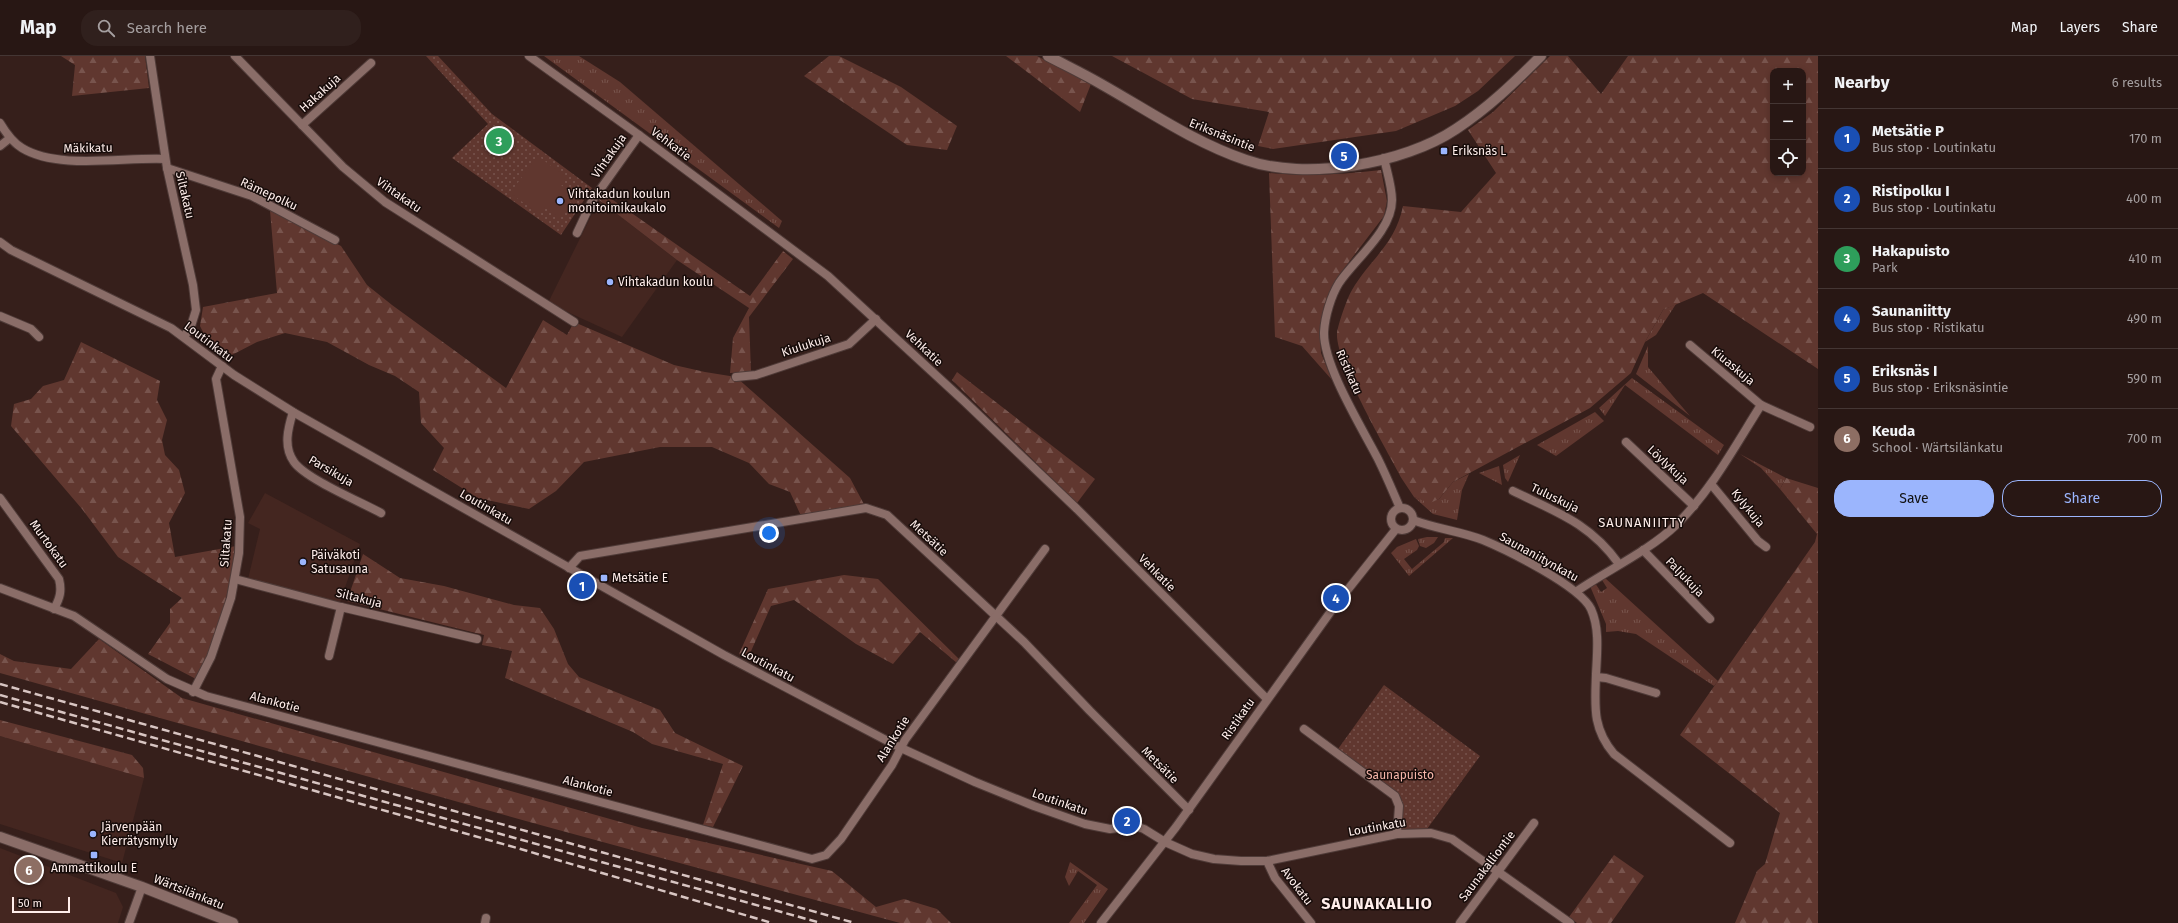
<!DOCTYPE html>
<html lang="en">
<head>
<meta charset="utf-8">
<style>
	body { margin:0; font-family:"Fira Sans",sans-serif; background:#30201d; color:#f1f3f6 }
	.controls { position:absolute; right:12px; top:12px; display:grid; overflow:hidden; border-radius:8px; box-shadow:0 2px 6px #0003 }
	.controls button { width:36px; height:36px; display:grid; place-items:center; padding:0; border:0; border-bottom:1px solid #443634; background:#281714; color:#f1f3f6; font:20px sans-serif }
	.scale { position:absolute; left:12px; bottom:10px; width:58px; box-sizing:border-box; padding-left:4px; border:2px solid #ffeeeb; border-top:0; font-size:11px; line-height:14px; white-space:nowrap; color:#ffeeeb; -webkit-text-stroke:3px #170c0a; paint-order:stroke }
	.you { position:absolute; left:769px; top:477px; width:14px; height:14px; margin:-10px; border:3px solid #fff; border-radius:50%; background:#1a73e8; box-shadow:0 0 0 6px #1a73e833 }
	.badge { display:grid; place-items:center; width:26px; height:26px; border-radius:50%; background:#9bb5fd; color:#fff; font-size:13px; font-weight:700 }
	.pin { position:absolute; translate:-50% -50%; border:2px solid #fff; box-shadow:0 1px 4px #0006 }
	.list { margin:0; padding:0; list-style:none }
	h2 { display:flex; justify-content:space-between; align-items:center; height:52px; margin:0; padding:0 16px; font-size:17px }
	h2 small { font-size:13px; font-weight:400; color:#a59fa0 }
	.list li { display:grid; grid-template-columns:26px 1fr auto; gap:12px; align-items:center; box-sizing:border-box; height:60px; padding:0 16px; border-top:1px solid #443634 }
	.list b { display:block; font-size:15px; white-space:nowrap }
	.list p { margin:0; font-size:13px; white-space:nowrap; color:#a59fa0 }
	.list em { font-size:13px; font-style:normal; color:#a59fa0 }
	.actions { display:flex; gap:8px; padding:12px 16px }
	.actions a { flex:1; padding:9px 0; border:1px solid #9bb5fd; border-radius:16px; text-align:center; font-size:14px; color:#9bb5fd }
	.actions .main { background:#9bb5fd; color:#111 }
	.icon { flex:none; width:22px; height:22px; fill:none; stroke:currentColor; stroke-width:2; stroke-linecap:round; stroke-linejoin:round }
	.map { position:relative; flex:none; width:1818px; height:867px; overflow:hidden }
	header { display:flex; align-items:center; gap:24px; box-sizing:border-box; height:56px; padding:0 20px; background:#281714; border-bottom:1px solid #443634 }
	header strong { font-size:19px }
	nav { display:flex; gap:22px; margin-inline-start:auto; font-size:14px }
	.search { width:280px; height:36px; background:#30201d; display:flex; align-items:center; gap:10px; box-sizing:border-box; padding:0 14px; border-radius:16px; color:#a59fa0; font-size:15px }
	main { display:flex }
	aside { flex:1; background:#281714 }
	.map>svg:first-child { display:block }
</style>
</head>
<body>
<header>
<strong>Map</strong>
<div class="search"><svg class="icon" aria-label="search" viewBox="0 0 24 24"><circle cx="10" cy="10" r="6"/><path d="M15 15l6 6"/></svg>Search here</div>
<nav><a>Map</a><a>Layers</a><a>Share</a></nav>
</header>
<main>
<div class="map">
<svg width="1818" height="867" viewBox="0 0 1818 867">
	<defs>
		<pattern id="grass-tufts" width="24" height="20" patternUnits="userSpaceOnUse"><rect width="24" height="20" fill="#60372f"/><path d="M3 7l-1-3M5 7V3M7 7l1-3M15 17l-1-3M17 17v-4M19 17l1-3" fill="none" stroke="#78544d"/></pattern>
		<pattern id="forest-firs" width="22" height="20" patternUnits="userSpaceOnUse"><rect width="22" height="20" fill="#60372f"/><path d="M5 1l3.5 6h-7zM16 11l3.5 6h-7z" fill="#78544d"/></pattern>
		<pattern id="park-dots" width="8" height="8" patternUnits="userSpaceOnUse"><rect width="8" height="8" fill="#60372f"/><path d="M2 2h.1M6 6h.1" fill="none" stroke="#78544d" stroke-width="1.8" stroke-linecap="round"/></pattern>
	</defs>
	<rect width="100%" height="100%" fill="#361f1b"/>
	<g fill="#442620">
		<path d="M599,144L677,204L622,281L548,247Z"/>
		<path d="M265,437L360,488L340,546L248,523L260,473L248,467Z"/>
		<path d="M0,680L144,722L122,807L0,768Z"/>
		<path d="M0,792L116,837L123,851L118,867H0Z"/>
	</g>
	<g fill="url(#grass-tufts)">
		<path d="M544,0H579L620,26L782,165L779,172Z"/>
		<path d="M1676,248L1656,279L1645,286L1663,254Z"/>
		<path d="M1648,290V311L1690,360L1636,318Z"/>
		<path d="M1632,322L1724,389L1718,399L1625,329L1605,360L1599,352Z"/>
		<path d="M1595,356L1604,365L1556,400L1537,389Z"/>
		<path d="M1740,398L1786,422L1780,433L1761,412Z"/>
		<path d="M1520,399L1508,426L1505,422L1503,409Z"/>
		<path d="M1499,410L1502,429L1479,417Z"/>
		<path d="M1469,418L1462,434L1457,464L1433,458L1414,441L1430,446L1439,443L1453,426Z"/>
		<path d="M1427,481H1438L1434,487L1426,492L1420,490L1418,483Z"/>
		<path d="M1445,482H1453L1409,520L1391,497L1397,491L1416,483L1419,490L1417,494L1404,503L1412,513L1444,486Z"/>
		<path d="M1605,522L1718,625L1714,630L1636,578L1618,575L1606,576V568L1590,530L1595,527L1601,536L1607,532L1602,524Z"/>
		<path d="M1070,806L1108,833L1084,867H1069L1097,829L1078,815L1069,830L1065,821Z"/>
	</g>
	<g fill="url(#forest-firs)" fill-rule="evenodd">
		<path d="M61,0H145L149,32L72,40L75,9Z"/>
		<path d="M829,0H839L901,31L957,70L947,94L907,89L804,20Z"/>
		<path d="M1006,0H1037L1091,28L1080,56Z"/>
		<path d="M1112,0H1515L1478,35L1455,50L1396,75L1273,93L1258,90L1269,56L1192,43Z"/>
		<path d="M1550,0H1568L1601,38L1628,0H1818V313L1703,237L1663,254L1645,286L1631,317L1590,352L1453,426L1439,443L1430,447L1414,441L1402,423C1387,394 1335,306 1337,277C1338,269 1347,242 1352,234C1370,203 1395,189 1403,150L1461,156L1496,117L1468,74L1493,56ZM1773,15H1803V117H1773Z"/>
		<path d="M1381,114L1387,145L1384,160L1336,223L1324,250L1320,278L1321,297L1332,324L1302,290L1275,281L1269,117C1307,121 1343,118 1381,114Z"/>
		<path d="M603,137L750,240L783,195L793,203L749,261L751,316L730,317L733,282L749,252L677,204L599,144Z"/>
		<path d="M270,154L341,190L367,229L392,249L506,332L543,264L567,279L574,266L674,309L705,316L736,321L850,422L866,452L802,462L790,436L769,428L749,407L712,391H660L584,406L556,435L529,453L478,442L433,414L444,392L421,367L419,336L395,320L369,309L327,286L285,277L257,286L228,301L209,288L200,270L203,251L277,237Z"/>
		<path d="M81,286L160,325L157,344L167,364L162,384L165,399L179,414L185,437L169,467L175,501L236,490C231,527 216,593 196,623L148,598L170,567V553L182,542L118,501L82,453L11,370L14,348L31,343L43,330L64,324Z"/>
		<path d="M957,316L1095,423L1077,447L952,324Z"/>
		<path d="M1786,422L1818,432V867H1735L1757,815L1765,808L1780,757L1680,679L1815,486L1817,478L1780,433Z"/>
		<path d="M363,498L400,522L444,530L514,549L540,552L554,573L568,608L579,621L660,654L675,677L743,710L713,771L703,769L723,708L652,688L633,676L505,622L512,595L482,589L484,579L347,545Z"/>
		<path d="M844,519L878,523L959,603L957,607L920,576L893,608L856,588L794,544L771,550L748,602L739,598L768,533Z"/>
		<path d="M99,583L182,642L642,772L832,815L876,851L904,843L937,853L951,867H900L533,767L0,617V598L14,605L71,613Z"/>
		<path d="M0,664L132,699L143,712L144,722L0,680Z"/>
		<path d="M1614,799L1644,820L1611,867H1577L1569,861Z"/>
	</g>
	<g fill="url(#park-dots)">
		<path d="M426,0H438L492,58L592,132L561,179L452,102L488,68Z"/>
		<path d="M1384,629L1480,700L1427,773L1401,774L1403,750L1401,742L1338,693Z"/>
	</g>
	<path fill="#60372f" d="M538,100L566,121L561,129L575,140L559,162L545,151L539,158L510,137Z"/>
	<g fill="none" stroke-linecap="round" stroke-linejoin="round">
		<defs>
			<g id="minor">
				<path d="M150,0L167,112L193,229L196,254L191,270L184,281"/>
				<path d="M235,0L343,111L385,146L574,266"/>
				<path d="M529,0L639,79L828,220L965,346L1077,453L1267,643"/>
				<path d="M0,67C6,77 12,86 22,92C58,114 123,101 165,103"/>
				<path d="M302,69L371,7"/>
				<path d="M0,90L10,82"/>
				<path d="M1384,102C1387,116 1392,131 1392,144C1392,175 1355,203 1339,227C1331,240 1325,260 1324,276C1323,309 1362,372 1378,403C1386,419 1393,436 1400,452"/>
				<path d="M167,112L252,140L335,184"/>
				<path d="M577,177L592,145L639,79"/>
				<path d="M0,186L11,194L171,272L234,319L293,356L724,599L901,692L975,726L1034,750L1085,768L1110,773L1135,770L1144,773L1165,786L1192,798L1214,803L1241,805H1267L1397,778L1431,777L1452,783L1570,867"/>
				<path d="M0,260L31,273L39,281"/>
				<path d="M1690,289L1761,349L1810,371"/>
				<path d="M736,321L756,319L849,288L876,263"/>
				<path d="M293,356C288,372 283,391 294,406C306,423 361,446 381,457"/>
				<path d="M1626,386L1694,450"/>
				<path d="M1711,428L1758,485L1766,491"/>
				<path d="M1513,435C1556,456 1590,467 1619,508"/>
				<path d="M0,442L59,523C62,535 60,542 54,553"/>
				<circle cx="1402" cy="463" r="11"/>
				<path d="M1413,464C1436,473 1460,475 1483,484C1507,494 1580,530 1591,553C1600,573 1597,597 1596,618C1595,650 1592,672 1614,698L1730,787"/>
				<path d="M1643,494L1710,563"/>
				<path d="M569,512L580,500L866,452L887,459L1024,586L1090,655L1189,754"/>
				<path d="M235,523L341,551L477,583"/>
				<path d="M0,532L74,560L167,623L206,640L812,803L826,799L841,783L892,709L905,684L1045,493"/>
				<path d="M1577,535C1608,514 1650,494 1676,469C1711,435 1735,390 1761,349"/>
				<path d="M329,600L341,551"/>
				<path d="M1596,621L1606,622L1656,637"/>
				<path d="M193,636L211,601L231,542L239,497L240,461L216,323L222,310"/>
				<path d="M1304,673L1395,740L1399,750L1397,778"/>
				<path d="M1267,805L1275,822L1311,867"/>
				<path d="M129,867L142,831"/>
				<path d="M485,867L486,862"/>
				<path d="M1101,867L1176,771L1334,551L1396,473"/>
				<path d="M1460,867L1534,767"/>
			</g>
			<g id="tertiary">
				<path d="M1048,0C1065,9 1084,18 1101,28C1149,55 1193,86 1246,104C1305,125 1404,108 1456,73C1488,52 1514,27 1541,0"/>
				<path d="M0,781L142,831L233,867"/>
			</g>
		</defs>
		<use href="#minor" stroke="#4f3b38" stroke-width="10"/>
		<use href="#tertiary" stroke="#4f3b38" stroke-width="12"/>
		<use href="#minor" stroke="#8a6d68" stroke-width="8"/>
		<use href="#tertiary" stroke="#8a6d68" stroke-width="10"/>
		<g stroke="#d8c5c2" stroke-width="2.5" stroke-dasharray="8 4" stroke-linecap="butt">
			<path d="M0,628L855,867"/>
			<path d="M0,639L821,867"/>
			<path d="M0,646L517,792L772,867"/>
		</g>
	</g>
	<g fill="#9bb5fd" stroke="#170c0a" stroke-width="1.5">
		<rect x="1440" y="91" width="8" height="8" rx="2"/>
		<circle cx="560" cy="145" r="4"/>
		<circle cx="610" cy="226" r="4"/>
		<circle cx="303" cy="506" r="4"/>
		<rect x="600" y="518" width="8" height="8" rx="2"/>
		<circle cx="93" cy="778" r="4"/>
		<rect x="90" y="795" width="8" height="8" rx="2"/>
	</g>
	<g text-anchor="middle" stroke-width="3" stroke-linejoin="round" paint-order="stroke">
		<g font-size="12" fill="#ffeeeb" stroke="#170c0a">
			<text transform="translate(320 37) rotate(-42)" y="4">Hakakuja</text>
			<text transform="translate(1222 79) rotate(22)" y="4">Eriksnäsintie</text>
			<text transform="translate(671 88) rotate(37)" y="4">Vehkatie</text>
			<text transform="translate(88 92) rotate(-1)" y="4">Mäkikatu</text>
			<text transform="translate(609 100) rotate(-55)" y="4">Vihtakuja</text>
			<text transform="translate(269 138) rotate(25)" y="4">Rämepolku</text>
			<text transform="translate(185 139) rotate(77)" y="4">Siltakatu</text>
			<text transform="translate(399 139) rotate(35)" y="4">Vihtakatu</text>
			<text transform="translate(209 286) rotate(37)" y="4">Loutinkatu</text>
			<text transform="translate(806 289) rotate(-18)" y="4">Kiulukuja</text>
			<text transform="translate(924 292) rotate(43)" y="4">Vehkatie</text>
			<text transform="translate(1733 310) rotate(40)" y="4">Kiuaskuja</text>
			<text transform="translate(1349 316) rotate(66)" y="4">Ristikatu</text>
			<text transform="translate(1668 409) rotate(43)" y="4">Löylykuja</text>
			<text transform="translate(331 415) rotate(30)" y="4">Parsikuja</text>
			<text transform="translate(1555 442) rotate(26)" y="4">Tuluskuja</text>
			<text transform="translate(486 451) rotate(30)" y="4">Loutinkatu</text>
			<text transform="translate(1748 452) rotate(51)" y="4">Kylykuja</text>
			<text transform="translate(929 482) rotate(43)" y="4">Metsätie</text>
			<text transform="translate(226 487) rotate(-86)" y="4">Siltakatu</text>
			<text transform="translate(49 488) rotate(54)" y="4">Murtokatu</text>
			<text transform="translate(1539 501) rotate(29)" y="4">Saunaniitynkatu</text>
			<text transform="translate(1157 517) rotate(45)" y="4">Vehkatie</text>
			<text transform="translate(1685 521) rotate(46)" y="4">Paljukuja</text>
			<text transform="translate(359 542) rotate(14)" y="4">Siltakuja</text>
			<text transform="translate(768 609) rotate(28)" y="4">Loutinkatu</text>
			<text transform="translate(275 646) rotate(15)" y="4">Alankotie</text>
			<text transform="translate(1238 663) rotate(-55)" y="4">Ristikatu</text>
			<text transform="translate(893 683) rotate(-58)" y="4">Alankotie</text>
			<text transform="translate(1160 709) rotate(45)" y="4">Metsätie</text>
			<text transform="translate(588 730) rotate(15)" y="4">Alankotie</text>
			<text transform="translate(1060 746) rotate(19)" y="4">Loutinkatu</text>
			<text transform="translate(1377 771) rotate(-10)" y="4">Loutinkatu</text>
			<text transform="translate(1487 810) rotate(-53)" y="4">Saunakalliontie</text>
			<text transform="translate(1297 830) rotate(53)" y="4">Avokatu</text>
			<text transform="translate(189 836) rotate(22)" y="4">Wärtsilänkatu</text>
		</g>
		<g font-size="12" fill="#ffeeeb" stroke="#170c0a" text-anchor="start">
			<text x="1452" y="99">Eriksnäs L</text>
			<text x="568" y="142">Vihtakadun koulun<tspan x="568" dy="14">monitoimikaukalo</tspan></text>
			<text x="618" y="230">Vihtakadun koulu</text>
			<text x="311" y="503">Päiväkoti<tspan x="311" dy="14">Satusauna</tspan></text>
			<text x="612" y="526">Metsätie E</text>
			<text x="101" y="775">Järvenpään<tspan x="101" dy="14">Kierrätysmylly</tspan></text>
			<text x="94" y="816" text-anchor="middle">Ammattikoulu E</text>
		</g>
		<g font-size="12" fill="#f5b5a9" stroke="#170c0a">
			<text x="1400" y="723">Saunapuisto</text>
		</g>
		<g font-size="13" letter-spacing="1" fill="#ffeeeb" stroke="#170c0a">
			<text x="1642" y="471">SAUNANIITTY</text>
		</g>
		<g font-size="16" font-weight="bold" letter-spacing="1" fill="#ffeeeb" stroke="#170c0a">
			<text x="1377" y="853">SAUNAKALLIO</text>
		</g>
	</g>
</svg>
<div class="controls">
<button>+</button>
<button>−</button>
<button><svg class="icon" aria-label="locate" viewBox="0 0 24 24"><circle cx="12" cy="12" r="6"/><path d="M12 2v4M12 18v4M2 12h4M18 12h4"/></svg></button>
</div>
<div class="scale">50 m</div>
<div class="you"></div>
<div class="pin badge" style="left:582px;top:530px;background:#1a4fb4">1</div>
<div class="pin badge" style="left:1127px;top:765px;background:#1a4fb4">2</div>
<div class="pin badge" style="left:499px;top:85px;background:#2e9e5b">3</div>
<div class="pin badge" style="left:1336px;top:542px;background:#1a4fb4">4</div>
<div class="pin badge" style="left:1344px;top:100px;background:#1a4fb4">5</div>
<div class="pin badge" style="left:29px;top:814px;background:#8d6e63">6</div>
</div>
<aside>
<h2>Nearby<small>6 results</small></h2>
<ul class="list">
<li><span class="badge" style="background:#1a4fb4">1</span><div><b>Metsätie P</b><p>Bus stop · Loutinkatu</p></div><em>170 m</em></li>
<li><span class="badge" style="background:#1a4fb4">2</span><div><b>Ristipolku I</b><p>Bus stop · Loutinkatu</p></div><em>400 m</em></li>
<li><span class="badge" style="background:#2e9e5b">3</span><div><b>Hakapuisto</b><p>Park</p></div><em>410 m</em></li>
<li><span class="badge" style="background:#1a4fb4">4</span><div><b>Saunaniitty</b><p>Bus stop · Ristikatu</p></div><em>490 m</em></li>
<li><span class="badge" style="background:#1a4fb4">5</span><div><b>Eriksnäs I</b><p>Bus stop · Eriksnäsintie</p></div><em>590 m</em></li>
<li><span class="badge" style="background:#8d6e63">6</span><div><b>Keuda</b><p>School · Wärtsilänkatu</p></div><em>700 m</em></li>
</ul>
<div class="actions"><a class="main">Save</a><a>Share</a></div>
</aside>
</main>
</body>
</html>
